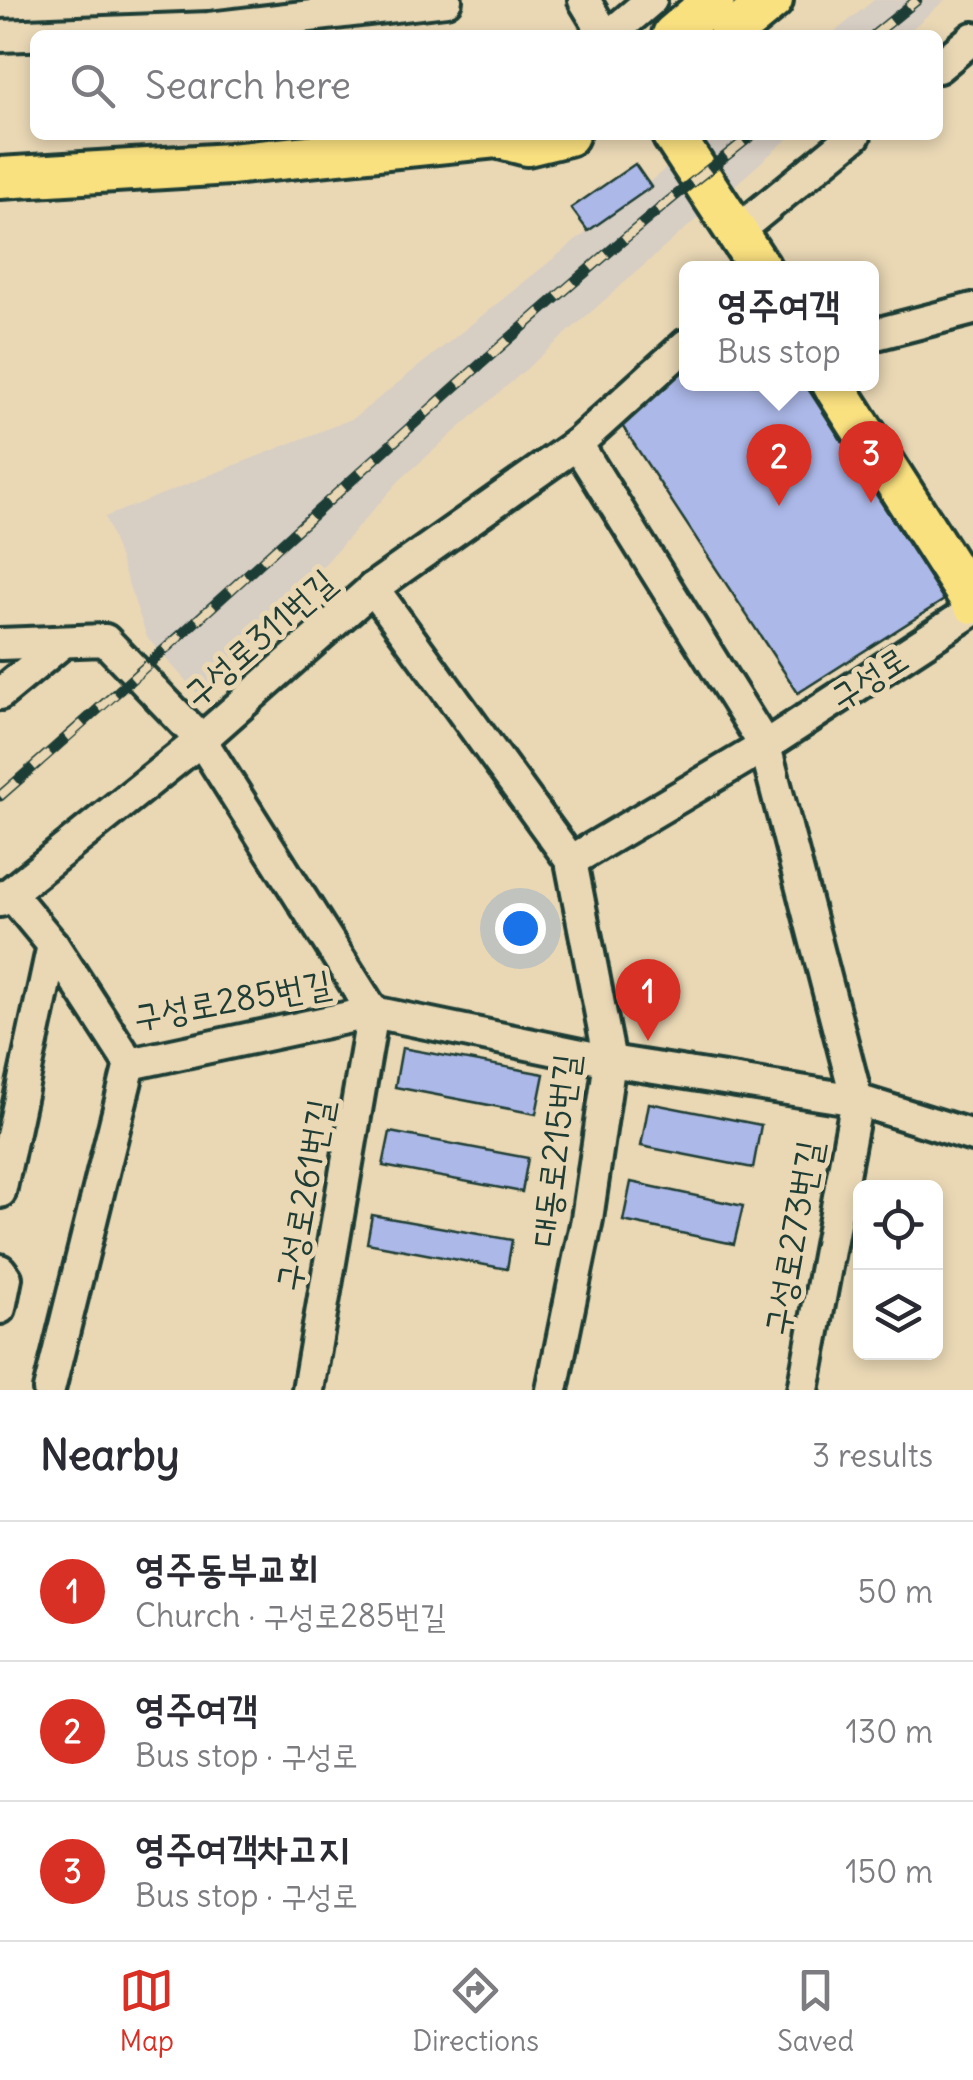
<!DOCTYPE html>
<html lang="en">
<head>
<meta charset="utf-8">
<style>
	body { margin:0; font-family:Delius,"Poor Story",sans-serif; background:#f2f2f3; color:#2b2b33 }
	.controls { position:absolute; right:30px; bottom:30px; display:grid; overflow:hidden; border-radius:15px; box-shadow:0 5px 15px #0003 }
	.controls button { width:90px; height:90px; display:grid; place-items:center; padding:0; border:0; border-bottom:2px solid #e1e1e2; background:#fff; color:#2b2b33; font:50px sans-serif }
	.you { position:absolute; left:520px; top:928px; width:35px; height:35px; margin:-25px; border:8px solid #fff; border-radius:50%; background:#1a73e8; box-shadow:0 0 0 15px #1a73e833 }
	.badge { display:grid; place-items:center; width:65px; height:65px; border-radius:50%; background:#d93025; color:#fff; font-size:32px; font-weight:700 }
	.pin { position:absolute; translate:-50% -82px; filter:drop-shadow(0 2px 5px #0008) }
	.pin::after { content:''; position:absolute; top:52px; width:35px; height:30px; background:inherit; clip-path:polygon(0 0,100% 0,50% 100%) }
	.popup { position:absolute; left:679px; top:261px; width:200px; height:130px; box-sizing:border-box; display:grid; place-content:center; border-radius:15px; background:#fff; filter:drop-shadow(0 2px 8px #0005); font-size:32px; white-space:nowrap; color:#7c7c81 }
	.popup b { font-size:38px; color:#2b2b33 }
	.popup::after { content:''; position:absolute; left:50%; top:100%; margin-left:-20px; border:20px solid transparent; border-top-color:#fff }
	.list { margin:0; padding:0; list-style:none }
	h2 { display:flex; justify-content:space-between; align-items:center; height:130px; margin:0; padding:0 40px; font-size:42px }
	h2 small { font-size:32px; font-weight:400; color:#7c7c81 }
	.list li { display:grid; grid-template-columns:65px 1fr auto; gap:30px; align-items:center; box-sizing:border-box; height:140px; padding:0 40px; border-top:2px solid #e1e1e2 }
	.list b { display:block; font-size:38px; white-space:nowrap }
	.list p { margin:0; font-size:32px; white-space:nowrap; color:#7c7c81 }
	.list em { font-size:32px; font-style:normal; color:#7c7c81 }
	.icon { flex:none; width:55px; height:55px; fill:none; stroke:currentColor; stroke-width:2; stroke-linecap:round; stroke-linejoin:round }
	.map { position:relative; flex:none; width:973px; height:1390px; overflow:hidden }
	.search { position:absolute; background:#fff; box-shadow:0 5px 15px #0003; left:30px; right:30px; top:30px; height:110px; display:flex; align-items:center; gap:25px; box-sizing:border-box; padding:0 35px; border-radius:15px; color:#7c7c81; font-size:38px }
	.sheet { height:550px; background:#fff }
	nav { display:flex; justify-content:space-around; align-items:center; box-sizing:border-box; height:140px; border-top:2px solid #e1e1e2; background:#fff; font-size:28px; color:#7c7c81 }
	nav a { display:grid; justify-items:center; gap:5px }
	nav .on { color:#d93025 }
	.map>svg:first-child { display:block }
</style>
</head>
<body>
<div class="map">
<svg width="973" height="1390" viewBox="0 0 973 1390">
	<rect width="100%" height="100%" fill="#ead8b5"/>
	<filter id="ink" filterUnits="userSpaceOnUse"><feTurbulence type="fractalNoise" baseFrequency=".01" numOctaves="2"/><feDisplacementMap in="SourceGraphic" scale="20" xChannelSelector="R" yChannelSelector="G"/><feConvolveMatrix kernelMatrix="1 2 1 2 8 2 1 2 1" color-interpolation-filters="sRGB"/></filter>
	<g filter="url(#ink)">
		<g fill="#d7cec4">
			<path d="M874,0H945L905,35H831Z"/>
			<path d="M708,135H792L400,480L203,700L147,637L105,517L354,418Z"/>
		</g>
		<g fill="#acb8e8" stroke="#1f3d34" stroke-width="2.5">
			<path d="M635,164L651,187L588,231L571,208Z"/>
			<path d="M686,345V384H805L944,600L798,693L613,412Z"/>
			<path d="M402,1048L544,1074L536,1114L395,1087Z"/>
			<path d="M649,1103L761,1125L753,1168L641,1146Z"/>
			<path d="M390,1132L528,1158L522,1192L383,1166Z"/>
			<path d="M631,1182L743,1206L734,1244L623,1221Z"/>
			<path d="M372,1215L512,1240L507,1269L367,1243Z"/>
		</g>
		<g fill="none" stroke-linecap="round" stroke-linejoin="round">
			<defs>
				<g id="minor">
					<path d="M584,0L605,35"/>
					<path d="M610,35L651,0"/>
					<path d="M0,36L209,28L446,0"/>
					<path d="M938,67L973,38"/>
					<path d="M736,232L855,135"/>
					<path d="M872,335L973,309"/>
					<path d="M577,444L765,746L857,1100L803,1390"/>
					<path d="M373,588L571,861L610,1061L587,1219L552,1390"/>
					<path d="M0,644L105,640L201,740L373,1012L308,1390"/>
					<path d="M0,694L63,642"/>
					<path d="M571,861L765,746L973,610"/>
					<path d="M10,893L53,945L130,1064"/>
					<path d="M0,901L201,740L373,588L577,444L686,345"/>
					<path d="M130,1064L373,1012L610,1061L857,1100L973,1136"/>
					<path d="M0,1192L53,945"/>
					<path d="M0,1270L6,1278L0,1308"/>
					<path d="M49,1390L130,1064"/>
				</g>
				<g id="major">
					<path d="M673,35L714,0"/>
					<path d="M729,35L772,0"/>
					<path d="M673,135L760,268"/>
					<path d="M0,178L230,164L496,137L527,145L568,135"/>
					<path d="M833,384L973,603"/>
				</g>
			</defs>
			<use href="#minor" stroke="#1f3d34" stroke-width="38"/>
			<use href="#major" stroke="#1f3d34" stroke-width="48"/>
			<use href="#minor" stroke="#ead8b5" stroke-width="30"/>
			<use href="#major" stroke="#fae180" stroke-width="40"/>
			<defs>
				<g id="rail">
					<path d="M874,35L917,0"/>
					<path d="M0,796C225,600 440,393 669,201C696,179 725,157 752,135"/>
				</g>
			</defs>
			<use href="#rail" stroke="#1f3d34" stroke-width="11"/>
			<use href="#rail" stroke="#ead8b5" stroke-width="8" stroke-dasharray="22" stroke-linecap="butt"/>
		</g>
	</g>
	<g text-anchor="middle" stroke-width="10" stroke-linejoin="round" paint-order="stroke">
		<g font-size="35" fill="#1f3d34" stroke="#ead8b5">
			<text transform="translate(259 638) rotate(-41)" y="12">구성로311번길</text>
			<text transform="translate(869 678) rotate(-33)" y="12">구성로</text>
			<text transform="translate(232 1000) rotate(-10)" y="12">구성로285번길</text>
			<text transform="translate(555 1150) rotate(-83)" y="12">대동로215번길</text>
			<text transform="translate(304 1195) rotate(-80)" y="12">구성로261번길</text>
			<text transform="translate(793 1238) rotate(-80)" y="12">구성로273번길</text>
		</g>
	</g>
</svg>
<div class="controls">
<button><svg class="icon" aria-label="locate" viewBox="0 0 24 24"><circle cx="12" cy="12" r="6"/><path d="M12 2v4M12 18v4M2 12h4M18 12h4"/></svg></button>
<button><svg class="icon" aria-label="layers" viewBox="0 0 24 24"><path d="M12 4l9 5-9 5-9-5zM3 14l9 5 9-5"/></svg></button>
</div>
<div class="you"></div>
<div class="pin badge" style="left:648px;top:1041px">1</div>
<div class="pin badge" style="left:779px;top:506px">2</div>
<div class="popup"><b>영주여객</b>Bus stop</div>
<div class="pin badge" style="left:871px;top:503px">3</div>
<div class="search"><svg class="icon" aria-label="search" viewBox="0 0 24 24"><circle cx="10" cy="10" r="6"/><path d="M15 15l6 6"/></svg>Search here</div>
</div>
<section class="sheet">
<h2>Nearby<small>3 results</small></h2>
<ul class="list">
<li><span class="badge">1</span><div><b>영주동부교회</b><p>Church · 구성로285번길</p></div><em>50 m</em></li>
<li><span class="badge">2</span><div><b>영주여객</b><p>Bus stop · 구성로</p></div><em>130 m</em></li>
<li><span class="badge">3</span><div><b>영주여객차고지</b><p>Bus stop · 구성로</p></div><em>150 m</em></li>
</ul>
</section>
<nav>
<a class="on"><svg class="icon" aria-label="map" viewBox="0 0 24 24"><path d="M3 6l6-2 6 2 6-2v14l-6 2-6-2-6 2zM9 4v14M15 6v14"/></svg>Map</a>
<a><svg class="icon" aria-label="directions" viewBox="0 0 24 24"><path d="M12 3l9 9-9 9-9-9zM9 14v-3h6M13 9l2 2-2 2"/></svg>Directions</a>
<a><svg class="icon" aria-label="saved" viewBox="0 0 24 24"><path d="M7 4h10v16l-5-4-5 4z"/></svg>Saved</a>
</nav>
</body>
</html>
